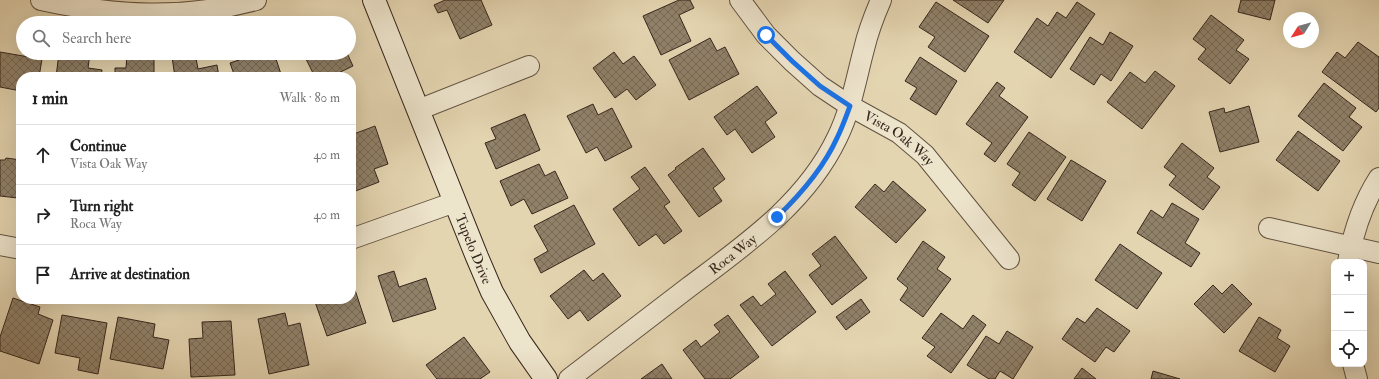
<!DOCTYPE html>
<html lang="en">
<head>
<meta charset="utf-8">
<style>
	body { margin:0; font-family:"IM FELL Double Pica",serif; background:#f6f6f6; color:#222 }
	.controls { position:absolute; right:12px; bottom:12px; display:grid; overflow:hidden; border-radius:8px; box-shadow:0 4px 16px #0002 }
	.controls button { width:36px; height:36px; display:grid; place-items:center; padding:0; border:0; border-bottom:1px solid #e0e0e0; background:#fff; color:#222; font:20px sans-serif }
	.compass { position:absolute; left:1283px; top:12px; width:36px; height:36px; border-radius:50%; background:#fff; box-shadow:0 4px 16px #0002; rotate:233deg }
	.stop { position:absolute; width:12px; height:12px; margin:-9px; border:3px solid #1a73e8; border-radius:50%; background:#fff }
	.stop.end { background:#1a73e8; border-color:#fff; box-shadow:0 1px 4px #0008 }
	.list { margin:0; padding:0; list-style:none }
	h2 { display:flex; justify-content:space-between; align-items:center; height:52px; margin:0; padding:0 16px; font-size:17px }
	h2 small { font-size:13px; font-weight:400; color:#767676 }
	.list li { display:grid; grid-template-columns:26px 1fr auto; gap:12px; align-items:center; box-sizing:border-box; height:60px; padding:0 16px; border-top:1px solid #e0e0e0 }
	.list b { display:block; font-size:15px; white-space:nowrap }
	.list p { margin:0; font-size:13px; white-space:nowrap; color:#767676 }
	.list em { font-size:13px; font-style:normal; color:#767676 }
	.icon { flex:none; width:22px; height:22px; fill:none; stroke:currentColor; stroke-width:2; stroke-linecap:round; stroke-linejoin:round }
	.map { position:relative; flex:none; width:1379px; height:379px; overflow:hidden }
	.search { position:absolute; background:#fff; box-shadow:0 4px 16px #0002; left:16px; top:16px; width:340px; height:44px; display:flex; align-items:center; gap:10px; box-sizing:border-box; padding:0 14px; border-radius:22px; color:#767676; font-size:15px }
	.panel { position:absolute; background:#fff; box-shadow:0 4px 16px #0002; left:16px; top:72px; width:340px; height:232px; border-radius:16px }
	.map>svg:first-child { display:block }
</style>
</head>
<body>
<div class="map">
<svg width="1379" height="379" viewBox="0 0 1379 379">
	<defs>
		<pattern id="building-cross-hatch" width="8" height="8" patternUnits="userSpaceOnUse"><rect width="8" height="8" fill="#908169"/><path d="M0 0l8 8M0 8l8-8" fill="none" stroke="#766956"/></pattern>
	</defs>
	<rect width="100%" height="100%" fill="#e4d5b1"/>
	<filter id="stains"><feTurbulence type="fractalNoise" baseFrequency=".005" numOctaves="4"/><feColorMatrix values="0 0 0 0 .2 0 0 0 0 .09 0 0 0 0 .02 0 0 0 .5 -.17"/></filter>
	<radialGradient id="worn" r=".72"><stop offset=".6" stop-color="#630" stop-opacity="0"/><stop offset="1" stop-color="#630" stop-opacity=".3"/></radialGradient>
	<g fill="url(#building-cross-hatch)" stroke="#36261c">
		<path d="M445,0H481L492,25L460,39L447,10L438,13L434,5Z"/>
		<path d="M679,0H690L694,8L679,15L691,41L661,55L643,16Z"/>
		<path d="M953,0H1004L988,23Z"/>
		<path d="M1241,0H1275L1270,20L1238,12Z"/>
		<path d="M936,2L989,36L965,72L928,47L935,37L919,27Z"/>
		<path d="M1077,2L1095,14L1051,78L1014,52L1037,18L1048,26L1057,12L1066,18Z"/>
		<path d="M1211,15L1244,40L1236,50L1249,59L1230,84L1198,59L1206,49L1193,39Z"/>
		<path d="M1110,32L1133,46L1111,81L1101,74L1094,85L1070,69L1090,37L1103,45Z"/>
		<path d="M710,38L717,51L725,47L739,74L689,100L669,60Z"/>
		<path d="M1358,42L1379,57V108L1376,112L1322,72L1337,52L1345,58Z"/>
		<path d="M0,52L29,57V53H43L39,77H21V91L0,87Z"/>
		<path d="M614,52L623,64L634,56L656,85L636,100L627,89L615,98L593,68Z"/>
		<path d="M59,53H90L88,68L102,70L101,77H56Z"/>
		<path d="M195,53L198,69L217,65L219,77H175L172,57Z"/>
		<path d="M247,53H274L282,77H235L230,63L248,57Z"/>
		<path d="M303,53H347L353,66L330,77H315Z"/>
		<path d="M127,54L154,55V77H115V68H126Z"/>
		<path d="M920,57L957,81L936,115L910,99L917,88L905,81Z"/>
		<path d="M1155,71L1175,86L1142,129L1107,102L1130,72L1145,83Z"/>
		<path d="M997,82L1005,88L999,96L1028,117L995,162L984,154L992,143L966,124Z"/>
		<path d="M1324,83L1356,108L1349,117L1362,127L1343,151L1298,116Z"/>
		<path d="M757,86L777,113L765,122L775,137L752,153L735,129L727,135L714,117Z"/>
		<path d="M593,104L598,115L612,108L632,147L605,161L597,147L586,153L567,116Z"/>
		<path d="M1249,106L1259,142L1220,152L1209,112L1224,108L1225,113Z"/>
		<path d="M525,114L540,150L496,169L485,143L496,139L491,128Z"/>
		<path d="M375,126L388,164L374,169L379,182L353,192L351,185V148L353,147L351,142V135Z"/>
		<path d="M1298,131L1340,161L1318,191L1276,160Z"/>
		<path d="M1029,132L1066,157L1035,201L1012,185L1020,173L1007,164Z"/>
		<path d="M1182,143L1214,168L1207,177L1220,187L1203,210L1169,185L1176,176L1164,167Z"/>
		<path d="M703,148L725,179L713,188L722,201L699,217L668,175L676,169L675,168Z"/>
		<path d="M6,158L21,160V186H20L18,198L0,196V160H5Z"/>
		<path d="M1071,160L1106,181L1082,221L1047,199Z"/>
		<path d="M539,164L545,176L555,171L568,198L532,214L524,199L511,206L500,181Z"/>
		<path d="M645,167L670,202L664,206L682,231L664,244L656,234L639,246L613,209L640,189L631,177Z"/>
		<path d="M893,181L926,210L896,243L855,207L875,184L884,192Z"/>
		<path d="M1172,203L1199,219L1185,243L1200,253L1191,267L1137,233L1151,210L1163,218Z"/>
		<path d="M574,205L595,244L541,273L534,259L548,251L534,226Z"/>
		<path d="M835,236L867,278L832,305L809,275L821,266L812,254Z"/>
		<path d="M923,241L945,257L937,269L951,279L923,317L900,300L908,288L897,279Z"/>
		<path d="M1120,244L1162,273L1137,309L1095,280Z"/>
		<path d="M584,270L593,281L603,273L621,296L588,321L580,310L568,319L550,296Z"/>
		<path d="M394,271L399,287L426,278L436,309L393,322L378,276Z"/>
		<path d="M785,271L816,312L772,346L740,305L753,296L761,306L776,294L768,284Z"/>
		<path d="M351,284H353L366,323L327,336L314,299H351Z"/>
		<path d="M1232,284L1252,304L1224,333L1194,304L1213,285L1222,294Z"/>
		<path d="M13,298L40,307L38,314L53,320L39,364L0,351V337Z"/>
		<path d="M861,299L870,312L846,330L836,317Z"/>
		<path d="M1097,308L1130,331L1114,352L1106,347L1095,362L1062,339L1077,318L1085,323Z"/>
		<path d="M285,313L288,326L300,323L309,365L269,374L258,319Z"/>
		<path d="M941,313L963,329L973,315L986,325L951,373L927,356L935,347L922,338Z"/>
		<path d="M62,315L107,323L98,374L78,370L80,358L55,353Z"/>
		<path d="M728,315L759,357L730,379H705L683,350L696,340L701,347L720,332L714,325Z"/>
		<path d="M118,317L155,324L153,337L169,340L163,369L110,359Z"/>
		<path d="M1259,317L1281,330L1277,338L1290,346L1275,372L1239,351Z"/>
		<path d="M231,321L235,375L191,377L189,339L203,338L202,322Z"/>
		<path d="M1007,331L1033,347L1013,379L1000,371L995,379H989L967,365L986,336L999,344Z"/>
		<path d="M464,337L490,372L480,379H437L426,365Z"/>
		<path d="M662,364L672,379H641Z"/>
		<path d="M1082,368L1096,379H1074Z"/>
		<path d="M1153,371L1180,379H1151Z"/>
	</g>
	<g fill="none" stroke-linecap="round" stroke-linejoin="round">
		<defs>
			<g id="street">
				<path d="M41,0C114,16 184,20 256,0"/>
				<path id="s1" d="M740,0L766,35L792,61L820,86L850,106L899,133L925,155L1009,259"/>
				<path d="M418,110L529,66"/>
				<path d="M1269,228L1379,253"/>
				<path d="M351,239L455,202"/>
				<path d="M0,245L21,249"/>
				<path d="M1348,262C1353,233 1363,203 1379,178"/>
				<path d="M1353,364L1357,379"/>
				<path id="s2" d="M569,379C609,348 649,318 689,287C745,245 806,203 837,138C851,110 856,79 864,49C868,32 874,16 881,0"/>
			</g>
			<g id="secondary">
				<path id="s3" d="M374,0L477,257L492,292L520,342L546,379"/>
			</g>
		</defs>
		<use href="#street" stroke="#625241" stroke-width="22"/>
		<use href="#secondary" stroke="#36261c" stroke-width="24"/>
		<use href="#street" stroke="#ede4cc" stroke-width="20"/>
		<use href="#secondary" stroke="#ede4cc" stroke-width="22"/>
	</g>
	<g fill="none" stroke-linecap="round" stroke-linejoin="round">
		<path stroke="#1a73e8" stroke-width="5" d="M766,35L792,61L820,86L850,106C846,117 842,128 837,138C823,169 801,194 777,217"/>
	</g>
	<g text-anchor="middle" stroke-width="3" stroke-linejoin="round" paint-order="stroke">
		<g font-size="14" fill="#36261c" stroke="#ede4cc">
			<text dy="5" stroke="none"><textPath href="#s1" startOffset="213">Vista Oak Way</textPath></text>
			<text dy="5" stroke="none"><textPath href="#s3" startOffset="268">Tupelo Drive</textPath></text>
			<text dy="5" stroke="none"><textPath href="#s2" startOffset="206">Roca Way</textPath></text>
		</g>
	</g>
	<rect width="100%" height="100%" filter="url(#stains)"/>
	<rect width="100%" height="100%" fill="url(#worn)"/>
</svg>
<div class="controls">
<button>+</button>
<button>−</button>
<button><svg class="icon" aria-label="locate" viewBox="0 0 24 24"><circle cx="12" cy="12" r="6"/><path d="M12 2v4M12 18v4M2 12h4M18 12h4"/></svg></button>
</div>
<svg class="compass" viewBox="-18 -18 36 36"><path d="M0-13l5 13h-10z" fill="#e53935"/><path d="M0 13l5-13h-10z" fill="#767676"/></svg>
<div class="stop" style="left:766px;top:35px"></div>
<div class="stop end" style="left:777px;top:217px"></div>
<div class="search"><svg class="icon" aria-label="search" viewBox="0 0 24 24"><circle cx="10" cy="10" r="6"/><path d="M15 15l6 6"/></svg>Search here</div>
<section class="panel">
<h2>1 min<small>Walk · 80 m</small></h2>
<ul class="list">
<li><svg class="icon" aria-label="ahead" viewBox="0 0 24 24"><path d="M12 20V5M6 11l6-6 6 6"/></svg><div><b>Continue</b><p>Vista Oak Way</p></div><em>40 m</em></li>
<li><svg class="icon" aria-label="right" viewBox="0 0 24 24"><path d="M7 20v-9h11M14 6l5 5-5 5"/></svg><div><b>Turn right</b><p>Roca Way</p></div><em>40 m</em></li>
<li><svg class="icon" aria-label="arrive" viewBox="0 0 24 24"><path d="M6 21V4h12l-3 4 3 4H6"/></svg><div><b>Arrive at destination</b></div></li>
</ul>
</section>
</div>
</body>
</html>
